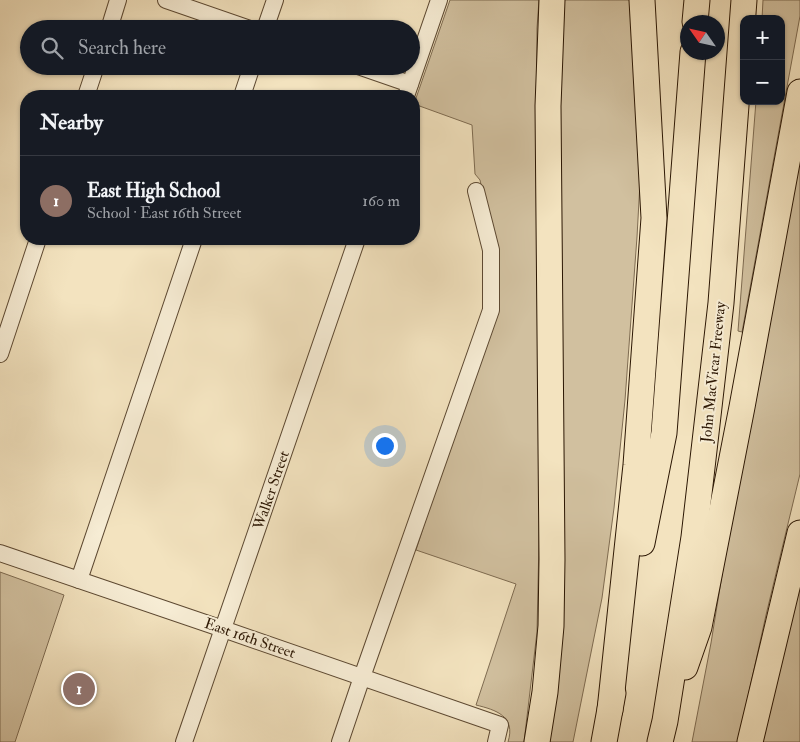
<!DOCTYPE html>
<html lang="en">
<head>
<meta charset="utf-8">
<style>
	body { margin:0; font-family:"IM FELL Double Pica",serif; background:#20242c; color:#f1f3f6 }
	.controls { position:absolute; right:15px; top:15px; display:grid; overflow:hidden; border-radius:10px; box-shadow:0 1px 4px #0004 }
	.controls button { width:45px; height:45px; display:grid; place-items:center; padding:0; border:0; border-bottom:1px solid #363941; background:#171b24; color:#f1f3f6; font:25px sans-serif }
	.compass { position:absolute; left:680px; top:15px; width:45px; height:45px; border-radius:50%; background:#171b24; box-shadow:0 1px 4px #0004; rotate:304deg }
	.you { position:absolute; left:384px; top:445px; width:18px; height:18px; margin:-12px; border:4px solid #fff; border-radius:50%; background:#1a73e8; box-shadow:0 0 0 8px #1a73e833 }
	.badge { display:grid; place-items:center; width:32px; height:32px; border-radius:50%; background:#b45309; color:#fff; font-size:16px; font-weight:700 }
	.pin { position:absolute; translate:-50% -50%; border:2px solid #fff; box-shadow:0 1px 5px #0006 }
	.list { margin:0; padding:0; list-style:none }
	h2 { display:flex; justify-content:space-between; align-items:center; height:65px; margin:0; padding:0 20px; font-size:21px }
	h2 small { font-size:16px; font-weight:400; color:#9ea1a6 }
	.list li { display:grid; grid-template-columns:32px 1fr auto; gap:15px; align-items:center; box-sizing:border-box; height:90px; padding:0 20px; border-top:1px solid #363941 }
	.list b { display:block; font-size:19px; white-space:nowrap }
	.list p { margin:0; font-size:16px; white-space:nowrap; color:#9ea1a6 }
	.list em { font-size:16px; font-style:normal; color:#9ea1a6 }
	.icon { flex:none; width:28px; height:28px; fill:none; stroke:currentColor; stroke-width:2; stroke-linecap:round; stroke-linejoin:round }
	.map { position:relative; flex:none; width:800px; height:742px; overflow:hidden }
	.search { position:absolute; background:#171b24; box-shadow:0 1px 4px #0004; left:20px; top:20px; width:400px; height:55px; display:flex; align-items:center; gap:12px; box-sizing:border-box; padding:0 18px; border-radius:28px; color:#9ea1a6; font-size:19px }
	.panel { position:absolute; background:#171b24; box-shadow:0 1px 4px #0004; left:20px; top:90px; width:400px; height:155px; border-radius:20px }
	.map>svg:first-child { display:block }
</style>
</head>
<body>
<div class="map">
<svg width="800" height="742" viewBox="0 0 800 742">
	<rect width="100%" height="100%" fill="#f3e3bf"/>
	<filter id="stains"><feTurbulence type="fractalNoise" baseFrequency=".004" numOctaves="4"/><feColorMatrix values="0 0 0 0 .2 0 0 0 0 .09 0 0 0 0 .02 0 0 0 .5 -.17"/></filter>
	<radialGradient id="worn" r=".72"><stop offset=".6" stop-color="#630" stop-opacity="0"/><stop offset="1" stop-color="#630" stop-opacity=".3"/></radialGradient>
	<g fill="#d1c09f" stroke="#7e6b51">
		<path d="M450,0H539L537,28L536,136L540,493L537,632L524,742H508C516,716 496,710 476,705L516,584L416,550L493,309L494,243L480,180L475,174L472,125L414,104Z"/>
		<path d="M559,0H636L642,146L637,237L625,400L614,508L602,598L573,742H545Z"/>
		<path d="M763,0H800V16L742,332L738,331L756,101H781V19H762Z"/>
		<path d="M800,126V474L766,615L738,742H692L711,643L729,532Z"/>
		<path d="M800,567V742H760Z"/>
		<path d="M0,572L64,595L15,742H0Z"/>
	</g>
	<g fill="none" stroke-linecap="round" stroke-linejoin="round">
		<defs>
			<g id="minor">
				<path d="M166,0L250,29"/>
				<path d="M109,29L118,0"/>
				<path d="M265,29L275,0"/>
				<path d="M358,66L410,84"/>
				<path d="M86,96L96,66"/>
				<path d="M242,96L252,66"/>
				<path d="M406,96L439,0"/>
				<path d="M0,354L38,239"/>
				<path d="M0,553L223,629L500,725L496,742"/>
				<path d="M79,580L194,239"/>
				<path d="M184,742L357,239"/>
				<path d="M340,742L362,677L491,310V250L476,191"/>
			</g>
			<g id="highway">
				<path d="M695,22L697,0"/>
				<path d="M642,543L664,433L693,52"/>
				<path d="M685,667L699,627L742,407L800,92"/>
				<path d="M610,710L636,465L654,218L642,0"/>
				<path d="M537,742L545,692L551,626L552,559L548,106L552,0"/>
				<path d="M604,742L613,693"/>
				<path d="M660,742L665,721L694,537L721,303L744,0"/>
				<path d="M750,742L800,533"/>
			</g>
		</defs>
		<use href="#minor" stroke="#5d4932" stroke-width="18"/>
		<use href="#highway" stroke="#2b1603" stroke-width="27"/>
		<use href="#minor" stroke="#f7edd5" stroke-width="16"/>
		<use href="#highway" stroke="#f3e3bf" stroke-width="25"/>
	</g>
	<g text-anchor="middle" stroke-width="4" stroke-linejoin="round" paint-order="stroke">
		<g font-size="15" fill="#2b1603" stroke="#f7edd5">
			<text transform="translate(713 372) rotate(-84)" y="5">John MacVicar Freeway</text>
			<text transform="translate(271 490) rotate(-71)" y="5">Walker Street</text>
			<text transform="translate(250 638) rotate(19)" y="5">East 16th Street</text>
		</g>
	</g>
	<rect width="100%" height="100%" filter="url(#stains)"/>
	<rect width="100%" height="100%" fill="url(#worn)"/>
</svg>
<div class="controls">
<button>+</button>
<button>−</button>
</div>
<svg class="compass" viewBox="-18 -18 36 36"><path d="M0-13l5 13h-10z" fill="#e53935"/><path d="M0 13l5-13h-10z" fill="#9ea1a6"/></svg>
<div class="you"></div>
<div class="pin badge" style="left:79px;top:689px;background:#8d6e63">1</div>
<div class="search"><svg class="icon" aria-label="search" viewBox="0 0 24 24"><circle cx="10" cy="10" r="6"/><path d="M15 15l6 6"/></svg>Search here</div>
<section class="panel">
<h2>Nearby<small></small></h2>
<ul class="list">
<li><span class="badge" style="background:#8d6e63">1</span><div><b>East High School</b><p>School · East 16th Street</p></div><em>160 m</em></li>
</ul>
</section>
</div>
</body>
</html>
